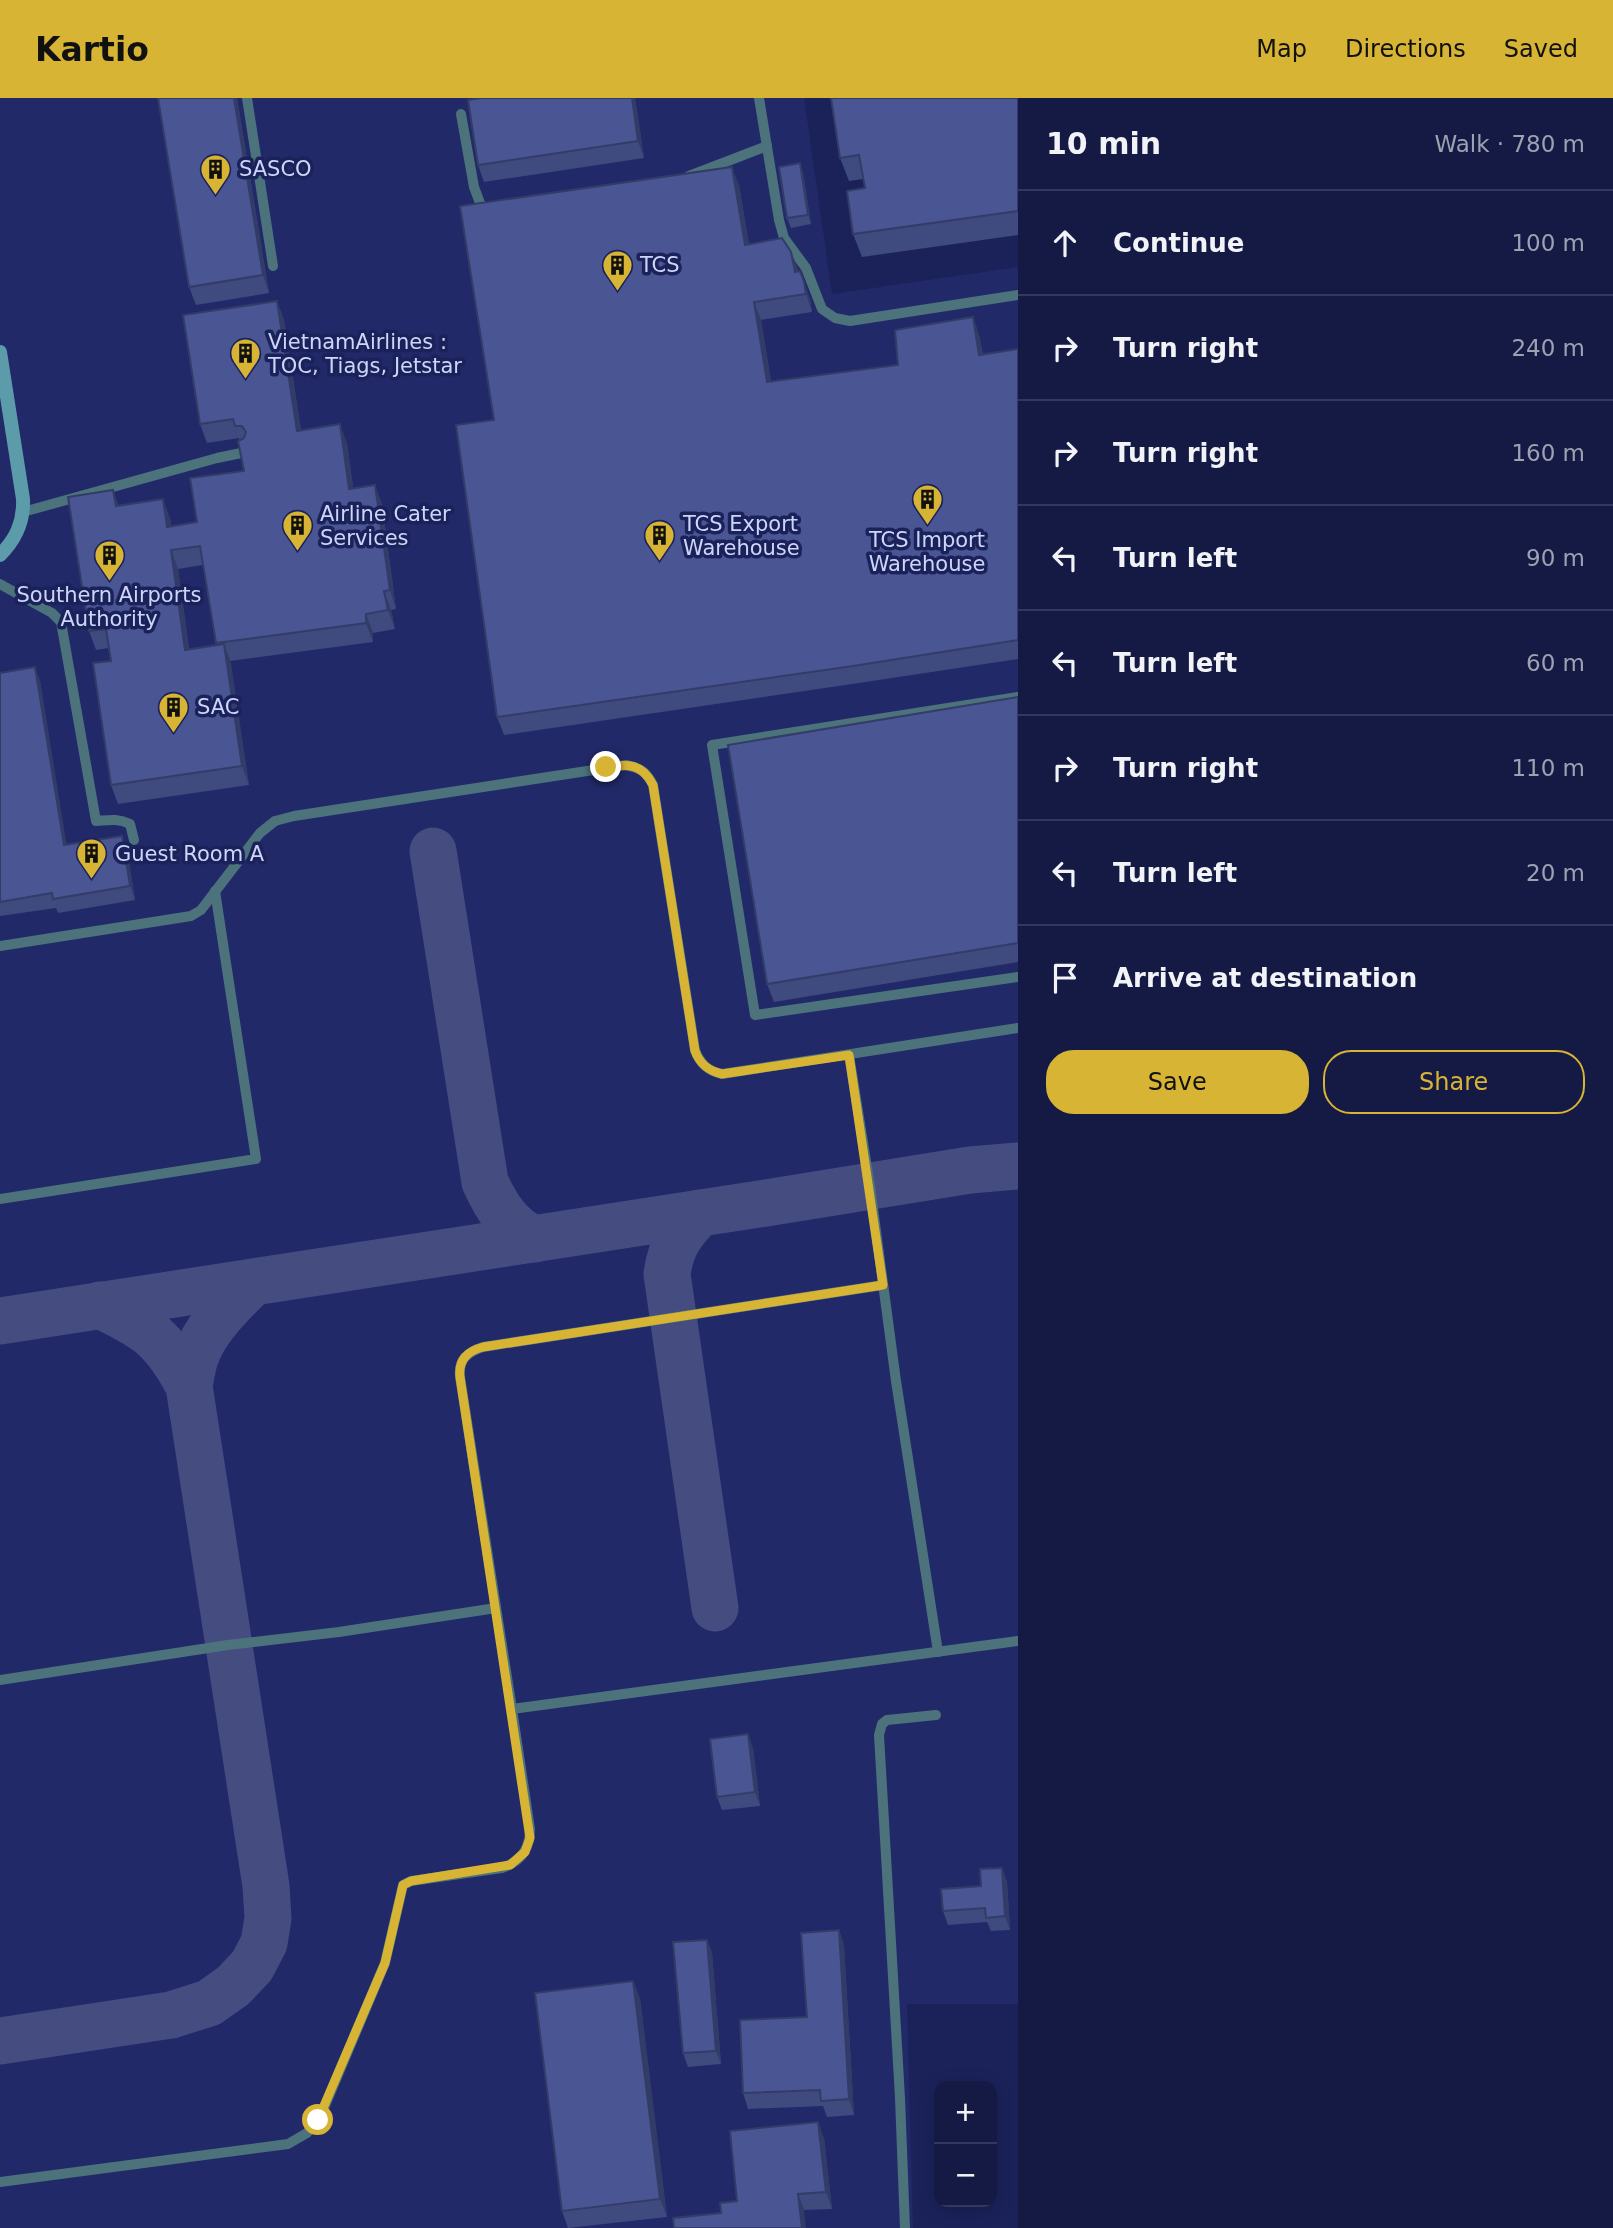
<!DOCTYPE html>
<html lang="en">
<head>
<meta charset="utf-8">
<style>
	body { margin:0; font-family:"DejaVu Sans",sans-serif; background:#21274f; color:#f1f3f6 }
	.controls { position:absolute; right:21px; bottom:21px; display:grid; overflow:hidden; border-radius:14px; box-shadow:0 4px 18px #0003 }
	.controls button { width:63px; height:63px; display:grid; place-items:center; padding:0; border:0; border-bottom:2px solid #33385d; background:#141a44; color:#f1f3f6; font:35px sans-serif }
	.stop { position:absolute; width:21px; height:21px; margin:-16px; border:5px solid #d7b434; border-radius:50%; background:#fff }
	.stop.end { background:#d7b434; border-color:#fff; box-shadow:0 2px 7px #0008 }
	.list { margin:0; padding:0; list-style:none }
	h2 { display:flex; justify-content:space-between; align-items:center; height:91px; margin:0; padding:0 28px; font-size:30px }
	h2 small { font-size:23px; font-weight:400; color:#9da1b2 }
	.list li { display:grid; grid-template-columns:46px 1fr auto; gap:21px; align-items:center; box-sizing:border-box; height:105px; padding:0 28px; border-top:2px solid #33385d }
	.list b { display:block; font-size:26px; white-space:nowrap }
	.list em { font-size:23px; font-style:normal; color:#9da1b2 }
	.actions { display:flex; gap:14px; padding:21px 28px }
	.actions a { flex:1; padding:16px 0; border:2px solid #d7b434; border-radius:28px; text-align:center; font-size:24px; color:#d7b434 }
	.actions .main { background:#d7b434; color:#111 }
	.icon { flex:none; width:38px; height:38px; fill:none; stroke:currentColor; stroke-width:2; stroke-linecap:round; stroke-linejoin:round }
	.map { position:relative; flex:none; width:1018px; height:2130px; overflow:hidden }
	header { display:flex; align-items:center; gap:42px; box-sizing:border-box; height:98px; padding:0 35px; background:#d7b434; color:#111 }
	header strong { font-size:33px }
	nav { display:flex; gap:38px; margin-inline-start:auto; font-size:24px }
	main { display:flex }
	aside { flex:1; background:#141a44 }
	.map>svg:first-child { display:block }
</style>
</head>
<body>
<header>
<strong>Kartio</strong>
<nav><a>Map</a><a>Directions</a><a>Saved</a></nav>
</header>
<main>
<div class="map">
<svg width="1018" height="2130" viewBox="0 0 1018 2130">
	<rect width="100%" height="100%" fill="#1b225a"/>
	<path fill="#212968" d="M0,0H804L832,196L1018,169V1906H907L913,2130H0Z"/>
	<g fill="none" stroke-linecap="round" stroke-linejoin="round">
		<g stroke="#454c80" stroke-width="47">
			<path d="M433,753L485,1084C496,1108 509,1130 534,1141"/>
			<path d="M700,1115C680,1135 671,1148 667,1176L715,1510"/>
			<path d="M0,1223L766,1105L970,1072L1018,1068"/>
			<path d="M189,1288C191,1279 192,1269 195,1260C205,1230 231,1206 253,1184"/>
			<path d="M0,1943L171,1917L209,1905L233,1888L252,1868L264,1845L268,1820L266,1788L189,1288C164,1240 148,1230 100,1207"/>
		</g>
		<g stroke="#4c727b" stroke-width="10">
			<path d="M247,0L273,168"/>
			<path d="M759,0L779,122L784,140L806,170L822,211L835,220L850,223L1018,197"/>
			<path d="M461,16L474,89L483,113H485"/>
			<path d="M689,78L767,48"/>
			<path d="M23,414L217,360L246,354"/>
			<path d="M0,486L52,515L61,524L96,723C109,722 118,720 130,726L134,742"/>
			<path d="M1018,599L712,647L755,917L1018,879"/>
			<path d="M0,848L191,818L201,812L260,735L275,723L294,718L626,667C640,670 646,673 653,687L695,952C700,966 708,973 722,976L1018,930"/>
			<path d="M849,957L870,1088L896,1283L938,1554"/>
			<path d="M0,1101L256,1061L215,793"/>
			<path d="M0,1582L228,1547L339,1534L496,1510"/>
			<path d="M512,1611L460,1279C458,1261 468,1254 483,1249L883,1187"/>
			<path d="M0,2084L288,2046L307,2035L321,2017L385,1865L403,1787L411,1783L502,1770C520,1764 530,1751 530,1731L512,1611L1018,1543"/>
			<path d="M905,2130L900,2000L879,1637L882,1626L887,1622L936,1617"/>
		</g>
		<path stroke="#5c9ba9" stroke-width="14" d="M0,254L23,401C24,424 16,441 0,457"/>
	</g>
	<g fill="#3f4a7e" fill-rule="evenodd">
		<path d="M158,0H237L269,195L196,207L189,189Z"/>
		<path d="M481,0H635L644,60L484,84L478,67Z"/>
		<path d="M1018,0V137L862,159L853,136L865,90L863,81L849,83L840,60Z"/>
		<path d="M803,75L811,126L791,130L787,120Z"/>
		<path d="M739,87L749,147L791,154L798,174L810,201L812,214L761,222L771,283L898,267L973,219L979,237L983,256L1018,251V561L859,585L504,637L497,619L494,322Z"/>
		<path d="M277,203L284,222L301,332L347,345L353,390L382,406L396,511L391,512L395,531L373,535V544L230,563L249,687L118,706L111,687V563L109,550L96,552L89,533L119,408L170,420L171,428L197,424L244,373L239,340L207,345L200,326ZM203,467L216,547L189,551L178,471Z"/>
		<path d="M0,575L40,583L66,747L122,738L127,752L135,802L58,815L56,810L0,818Z"/>
		<path d="M1018,599V864L774,904L767,886Z"/>
		<path d="M753,1650L760,1708L722,1712L717,1699Z"/>
		<path d="M1002,1770L1007,1784L1010,1832L991,1833L987,1824L948,1827L943,1813L981,1788Z"/>
		<path d="M839,1832L844,1848L854,2017L827,2019L823,2008L748,2011L743,1995L807,1919Z"/>
		<path d="M707,1842L712,1855L721,1966L688,1969L683,1955Z"/>
		<path d="M633,1883L640,1901L667,2119L568,2130L562,2113Z"/>
		<path d="M824,2040L832,2111L721,2115L737,2103Z"/>
	</g>
	<g fill="#333c67">
		<path d="M234,0H237L269,195L263,177Z"/>
		<path d="M632,0H635L644,60L638,43Z"/>
		<path d="M800,65L803,75L811,126L808,117Z"/>
		<path d="M732,69L739,87L752,165L745,147Z"/>
		<path d="M791,154L798,171L801,192L795,174Z"/>
		<path d="M804,184L810,201L812,214L806,196Z"/>
		<path d="M277,203L284,222L304,352L297,333Z"/>
		<path d="M754,204L761,222L774,302L767,284Z"/>
		<path d="M973,219L979,237L986,275L979,257Z"/>
		<path d="M340,326L347,345L356,410L349,391Z"/>
		<path d="M375,387L382,406L396,511L390,492Z"/>
		<path d="M113,392L120,411L116,408Z"/>
		<path d="M163,401L170,420L174,448L167,429Z"/>
		<path d="M171,452L178,471L192,571L185,552Z"/>
		<path d="M384,493L391,512L395,531L388,512Z"/>
		<path d="M366,516L373,535V544L366,525Z"/>
		<path d="M224,546L231,565L249,687L242,668Z"/>
		<path d="M35,569L40,583L69,761L64,747Z"/>
		<path d="M122,738L127,752L135,802L130,788Z"/>
		<path d="M748,1636L753,1650L760,1708L755,1694Z"/>
		<path d="M1002,1770L1007,1784L1010,1832L1005,1818Z"/>
		<path d="M839,1832L844,1848L854,2017L849,2001Z"/>
		<path d="M707,1842L712,1855L721,1966L716,1953Z"/>
		<path d="M633,1883L640,1901L667,2119L660,2101Z"/>
		<path d="M818,2024L824,2040L832,2111L826,2094Z"/>
		<path d="M798,2096L804,2112L806,2130H802Z"/>
	</g>
	<g fill="#495693" stroke="#333c67" stroke-width="2">
		<path d="M158,0H234L263,177L189,189Z"/>
		<path d="M481,0H632L638,43L478,67L468,2Z"/>
		<path d="M831,0H1018V113L853,136L847,93L865,90L859,57L840,60Z"/>
		<path d="M800,65L808,117L787,120L779,69Z"/>
		<path d="M732,69L745,147L782,140L791,154L795,174L800,173L804,184L806,196L754,204L767,284L898,267L895,232L973,219L979,257L1018,251V542L853,568L497,619L456,327L494,322L460,108Z"/>
		<path d="M277,203L297,333L340,326L349,391L375,387L390,492L384,493L388,512L366,516V525L216,545L200,448L171,452L185,552L224,546L242,668L111,687L93,565L111,563L106,531L89,533L68,399L113,392L116,408L163,401L167,429L197,424L190,380L244,373L238,343L244,340L246,334L242,328H235L233,321L200,326L183,217Z"/>
		<path d="M35,569L64,747L122,738L130,788L53,801L52,795L0,804V575Z"/>
		<path d="M1018,599V845L767,886L728,647Z"/>
		<path d="M748,1636L755,1694L717,1699L710,1641Z"/>
		<path d="M1002,1770L1005,1818L986,1820L985,1810L943,1813L941,1791L981,1788L980,1771Z"/>
		<path d="M839,1832L849,2001L821,2003L820,1992L743,1995L740,1922L807,1919L801,1835Z"/>
		<path d="M707,1842L716,1953L683,1955L673,1844Z"/>
		<path d="M633,1883L660,2101L562,2113L535,1895Z"/>
		<path d="M818,2024L826,2094L798,2096L802,2130H674L673,2120L721,2115L720,2105L737,2103L730,2033Z"/>
	</g>
	<g fill="none" stroke-linecap="round" stroke-linejoin="round">
		<path stroke="#d7b434" stroke-width="9" d="M318,2022L385,1865L403,1787L411,1783L510,1767L525,1754L530,1740L460,1279C458,1261 468,1253 483,1249L883,1187L849,957L722,976C708,973 700,966 695,953L653,687C642,665 628,666 606,669"/>
	</g>
	<defs>
		<symbol id="building-pin" viewBox="-11 -11 22 30"><path d="M0 17L-7.5 6A9.5 9.5 0 1 1 7.5 6Z" fill="#d7b434" stroke="#1b225a"/><path d="M-4-6H4V6H1V3H-1V6H-4ZM-2.5-4.3h1.7v1.8h-1.7ZM.8-4.3h1.7v1.8H.8ZM-2.5-1h1.7V.8h-1.7ZM.8-1h1.7V.8H.8Z" fill="#111"/></symbol>
	</defs>
	<g fill-rule="evenodd">
		<use href="#building-pin" x="198" y="54" width="35" height="47"/>
		<use href="#building-pin" x="600" y="150" width="35" height="47"/>
		<use href="#building-pin" x="228" y="238" width="35" height="47"/>
		<use href="#building-pin" x="910" y="384" width="35" height="47"/>
		<use href="#building-pin" x="280" y="410" width="35" height="47"/>
		<use href="#building-pin" x="642" y="420" width="35" height="47"/>
		<use href="#building-pin" x="92" y="440" width="35" height="47"/>
		<use href="#building-pin" x="156" y="592" width="35" height="47"/>
		<use href="#building-pin" x="74" y="738" width="35" height="47"/>
	</g>
	<g text-anchor="middle" stroke-width="7" stroke-linejoin="round" paint-order="stroke">
		<g font-size="21" fill="#ccd6fa" stroke="#1b225a" text-anchor="start">
			<text x="239" y="78">SASCO</text>
			<text x="640" y="174">TCS</text>
			<text x="268" y="251">VietnamAirlines :<tspan x="268" dy="24">TOC, Tiags, Jetstar</tspan></text>
			<text x="320" y="423">Airline Cater<tspan x="320" dy="24">Services</tspan></text>
			<text x="683" y="433">TCS Export<tspan x="683" dy="24">Warehouse</tspan></text>
			<text x="927" y="449" text-anchor="middle">TCS Import<tspan x="927" dy="24">Warehouse</tspan></text>
			<text x="109" y="504" text-anchor="middle">Southern Airports<tspan x="109" dy="24">Authority</tspan></text>
			<text x="197" y="616">SAC</text>
			<text x="115" y="763">Guest Room A</text>
		</g>
	</g>
</svg>
<div class="controls">
<button>+</button>
<button>−</button>
</div>
<div class="stop" style="left:318px;top:2022px"></div>
<div class="stop end" style="left:606px;top:669px"></div>
</div>
<aside>
<h2>10 min<small>Walk · 780 m</small></h2>
<ul class="list">
<li><svg class="icon" aria-label="ahead" viewBox="0 0 24 24"><path d="M12 20V5M6 11l6-6 6 6"/></svg><div><b>Continue</b></div><em>100 m</em></li>
<li><svg class="icon" aria-label="right" viewBox="0 0 24 24"><path d="M7 20v-9h11M14 6l5 5-5 5"/></svg><div><b>Turn right</b></div><em>240 m</em></li>
<li><svg class="icon" aria-label="right" viewBox="0 0 24 24"><path d="M7 20v-9h11M14 6l5 5-5 5"/></svg><div><b>Turn right</b></div><em>160 m</em></li>
<li><svg class="icon" aria-label="left" viewBox="0 0 24 24"><path d="M17 20v-9H6M10 6l-5 5 5 5"/></svg><div><b>Turn left</b></div><em>90 m</em></li>
<li><svg class="icon" aria-label="left" viewBox="0 0 24 24"><path d="M17 20v-9H6M10 6l-5 5 5 5"/></svg><div><b>Turn left</b></div><em>60 m</em></li>
<li><svg class="icon" aria-label="right" viewBox="0 0 24 24"><path d="M7 20v-9h11M14 6l5 5-5 5"/></svg><div><b>Turn right</b></div><em>110 m</em></li>
<li><svg class="icon" aria-label="left" viewBox="0 0 24 24"><path d="M17 20v-9H6M10 6l-5 5 5 5"/></svg><div><b>Turn left</b></div><em>20 m</em></li>
<li><svg class="icon" aria-label="arrive" viewBox="0 0 24 24"><path d="M6 21V4h12l-3 4 3 4H6"/></svg><div><b>Arrive at destination</b></div></li>
</ul>
<div class="actions"><a class="main">Save</a><a>Share</a></div>
</aside>
</main>
</body>
</html>
